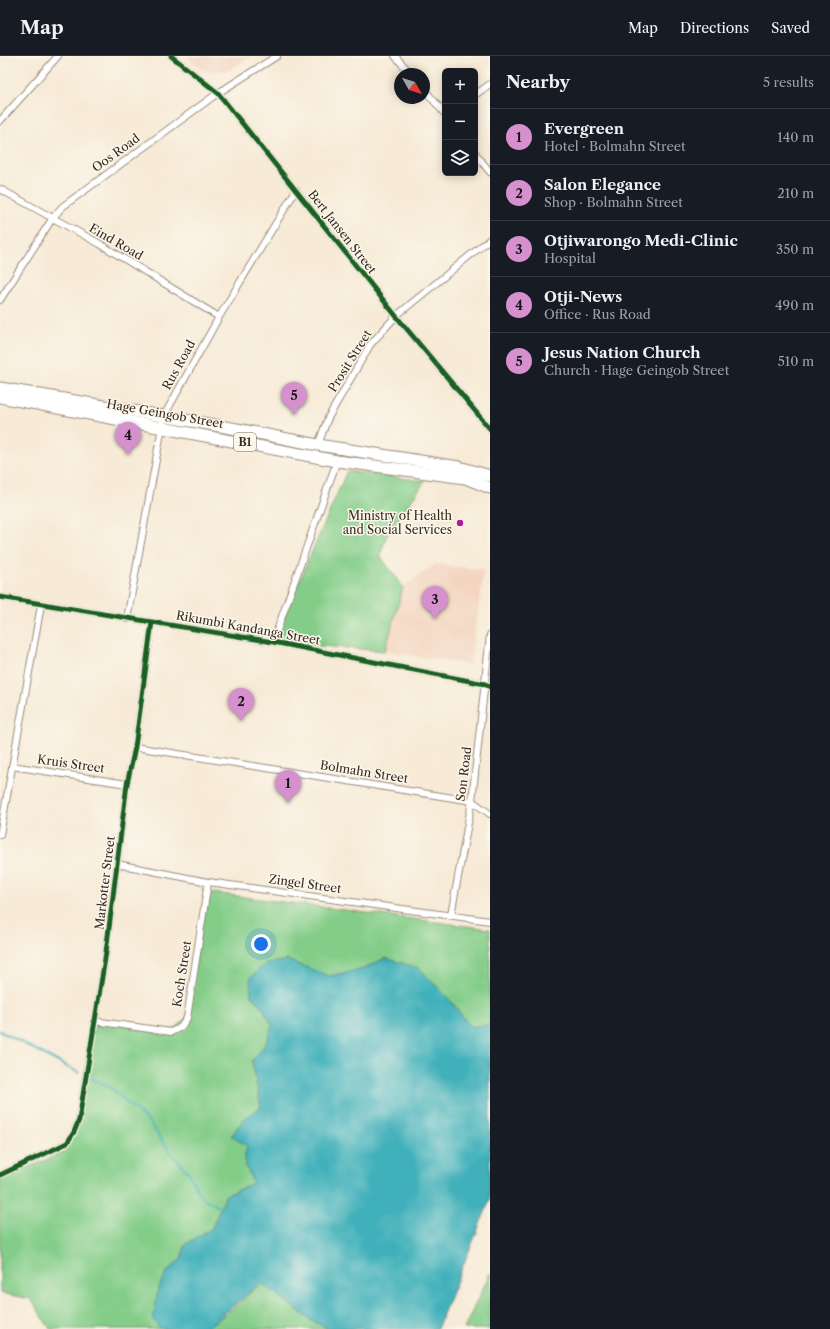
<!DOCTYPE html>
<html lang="en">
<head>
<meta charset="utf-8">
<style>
	body { margin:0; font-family:"Libre Caslon Text",serif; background:#242831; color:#f1f3f6 }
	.controls { position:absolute; right:12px; top:12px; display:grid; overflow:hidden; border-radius:6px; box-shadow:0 2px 10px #0003 }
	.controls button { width:36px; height:36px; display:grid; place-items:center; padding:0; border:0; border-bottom:1px solid #363941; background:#171b24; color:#f1f3f6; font:20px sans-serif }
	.compass { position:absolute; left:394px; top:12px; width:36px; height:36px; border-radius:50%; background:#171b24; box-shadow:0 2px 10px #0003; rotate:129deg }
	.you { position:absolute; left:261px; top:888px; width:14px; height:14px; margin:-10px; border:3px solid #fff; border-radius:50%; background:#1a73e8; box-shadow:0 0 0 6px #1a73e833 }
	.badge { display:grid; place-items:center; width:26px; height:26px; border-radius:50%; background:#d690ce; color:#111; font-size:13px; font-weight:700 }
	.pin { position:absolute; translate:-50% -33px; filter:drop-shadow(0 1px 2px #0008) }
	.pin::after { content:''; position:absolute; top:21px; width:14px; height:12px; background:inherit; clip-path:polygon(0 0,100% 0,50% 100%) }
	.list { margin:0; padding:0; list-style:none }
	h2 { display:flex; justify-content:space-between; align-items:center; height:52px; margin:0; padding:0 16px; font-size:17px }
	h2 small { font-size:13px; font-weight:400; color:#9ea1a6 }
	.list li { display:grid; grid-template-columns:26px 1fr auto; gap:12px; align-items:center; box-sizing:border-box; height:56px; padding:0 16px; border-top:1px solid #363941 }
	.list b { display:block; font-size:15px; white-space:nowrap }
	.list p { margin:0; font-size:13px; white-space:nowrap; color:#9ea1a6 }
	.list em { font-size:13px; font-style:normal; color:#9ea1a6 }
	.icon { flex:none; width:22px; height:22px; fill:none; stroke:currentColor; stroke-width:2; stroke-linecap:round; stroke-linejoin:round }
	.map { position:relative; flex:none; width:490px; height:1273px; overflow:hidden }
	header { display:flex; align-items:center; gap:24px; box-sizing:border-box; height:56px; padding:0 20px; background:#171b24; border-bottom:1px solid #363941 }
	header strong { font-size:19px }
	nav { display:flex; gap:22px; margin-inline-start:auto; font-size:14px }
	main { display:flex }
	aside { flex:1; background:#171b24 }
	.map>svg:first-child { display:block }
</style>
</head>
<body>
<header>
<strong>Map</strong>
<nav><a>Map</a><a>Directions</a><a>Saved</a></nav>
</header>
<main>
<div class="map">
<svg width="490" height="1273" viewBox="0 0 490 1273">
	<rect width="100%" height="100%" fill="#fbf7ec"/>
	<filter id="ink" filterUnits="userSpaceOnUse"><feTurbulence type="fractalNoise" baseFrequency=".025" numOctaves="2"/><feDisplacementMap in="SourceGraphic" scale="8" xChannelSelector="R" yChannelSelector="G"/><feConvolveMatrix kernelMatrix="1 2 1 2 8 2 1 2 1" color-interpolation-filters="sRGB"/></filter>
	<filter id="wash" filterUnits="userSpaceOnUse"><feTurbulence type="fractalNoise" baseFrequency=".012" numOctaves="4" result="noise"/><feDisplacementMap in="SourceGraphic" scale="16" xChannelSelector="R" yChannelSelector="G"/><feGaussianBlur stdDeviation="0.9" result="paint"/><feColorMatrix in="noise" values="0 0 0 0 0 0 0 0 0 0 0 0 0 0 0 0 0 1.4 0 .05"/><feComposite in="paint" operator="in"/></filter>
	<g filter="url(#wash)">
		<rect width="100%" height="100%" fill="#f7ead6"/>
		<g fill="#f3d4bf">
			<path d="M186,0H251L230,14L206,16Z"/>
			<path d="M436,508L484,514L470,609L385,595L403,531Z"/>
		</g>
		<g fill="#84cd89" stroke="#607c54">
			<path d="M347,415L425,425L386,481L380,500L403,531L385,595L273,586Z"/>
			<path d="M206,836L490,873V968L470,971L452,946L385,902L364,913L329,920L287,904L265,908L251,940L261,949L273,970L265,989L252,1005L261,1051L243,1064L247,1090L244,1104L253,1127L226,1139L212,1172L186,1188L181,1203L167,1216L153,1264L161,1273H50L31,1243L0,1237V1124L66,1095L67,1087L74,1076L94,965L171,976L187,962Z"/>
			<path d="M490,1217V1273H464Z"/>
			<path d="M261,1227L312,1265L329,1273H202C224,1263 243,1243 261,1227Z"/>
		</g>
		<path fill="#40b0ba" stroke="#3e6d6c" d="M385,902L419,912L452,946L470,971L490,968V1144L437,1273H329L312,1265L261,1227L209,1270L202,1273H161L153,1264L158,1233L167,1216L181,1203L186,1188L212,1172L226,1139L253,1127L244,1104L247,1090L231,1080L243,1064L261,1051L252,1005L265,989L273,970L261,949L251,940L250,922L265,908L287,904L329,920L364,913Z"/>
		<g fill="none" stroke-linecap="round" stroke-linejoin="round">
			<g stroke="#40b0ba" stroke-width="2">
				<path d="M0,975L79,1017"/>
				<path d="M91,1022L111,1032L150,1067L169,1095L189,1117L200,1140L220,1152"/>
				<path d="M207,1273L209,1270"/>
			</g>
		</g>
	</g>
	<g filter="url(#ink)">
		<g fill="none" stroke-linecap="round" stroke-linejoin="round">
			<defs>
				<g id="street">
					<path d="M171,0L218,37L396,260L490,373"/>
					<path d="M395,0L411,18"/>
					<path d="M424,33L445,58"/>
					<path d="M475,39L490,28"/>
					<path d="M0,65L58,0"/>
					<path d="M475,97L490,116"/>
					<path d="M0,133L100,188L219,261"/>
					<path d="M0,244L52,163L62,151L218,37L277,0"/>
					<path d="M318,389L328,362L370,289L396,260L490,183"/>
					<path d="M0,541L273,586L485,628L490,631"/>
					<path d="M127,563L164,360L219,261L296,134"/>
					<path d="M273,586L337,405"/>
					<path d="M135,691L472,745L490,758"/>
					<path d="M12,710L127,728"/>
					<path d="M0,779L41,549"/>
					<path d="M117,808L208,826L490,865"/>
					<path d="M451,859L472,745L490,579"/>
					<path d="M94,965L171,976L181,971L187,962L208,826"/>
					<path d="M0,1119L67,1087L74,1076L79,1064L106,896L127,728L135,691L152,566"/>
				</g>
				<g id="highway">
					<path d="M0,332L237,373L318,389L459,411L490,420"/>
					<path d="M0,341L337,405L465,422L490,432"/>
				</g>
			</defs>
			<use href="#street" stroke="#998a7a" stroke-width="8"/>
			<use href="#highway" stroke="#998a7a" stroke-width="13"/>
			<use href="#street" stroke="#fff" stroke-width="6"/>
			<use href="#highway" stroke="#fff" stroke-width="11"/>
			<defs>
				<g id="cycleway">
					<path d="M171,0L218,37L396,260L490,373"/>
					<path d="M0,541L273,586L485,628L490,631"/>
					<path d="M0,1119L67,1087L74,1076L79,1064L106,896L127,728L135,691L152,566"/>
				</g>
			</defs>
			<use href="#cycleway" stroke="#fbf7ec" stroke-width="8"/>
			<use href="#cycleway" stroke="#1b5e20" stroke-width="5"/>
		</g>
	</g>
	<circle fill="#b5179e" stroke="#fbf7ec" stroke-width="1.5" cx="460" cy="467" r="4"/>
	<g text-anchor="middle" stroke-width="3" stroke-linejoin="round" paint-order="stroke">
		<rect fill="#fbf7ec" stroke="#75685c" stroke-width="1" x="234" y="377" width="22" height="18" rx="3"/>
		<g font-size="11" font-weight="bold" fill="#3b2a1e">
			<text x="245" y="390">B1</text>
		</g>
		<g font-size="12" fill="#3b2a1e" stroke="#fbf7ec">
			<text transform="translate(116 97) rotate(-36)" y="4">Oos Road</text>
			<text transform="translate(342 176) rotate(52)" y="4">Bert Jansen Street</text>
			<text transform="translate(116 186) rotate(30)" y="4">Eind Road</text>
			<text transform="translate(350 305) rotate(-58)" y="4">Prosit Street</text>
			<text transform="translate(179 309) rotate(-61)" y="4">Rus Road</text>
			<text transform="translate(165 358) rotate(10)" y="4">Hage Geingob Street</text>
			<text transform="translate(248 572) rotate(10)" y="4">Rikumbi Kandanga Street</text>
			<text transform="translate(71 708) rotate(8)" y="4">Kruis Street</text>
			<text transform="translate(364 716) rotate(9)" y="4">Bolmahn Street</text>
			<text transform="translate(464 718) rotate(-83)" y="4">Son Road</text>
			<text transform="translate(105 827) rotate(-83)" y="4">Markotter Street</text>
			<text transform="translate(305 828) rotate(8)" y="4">Zingel Street</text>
			<text transform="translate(182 918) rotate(-81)" y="4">Koch Street</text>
		</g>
		<g font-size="12" fill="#3b2a1e" stroke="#fbf7ec" text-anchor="end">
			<text x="452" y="464">Ministry of Health<tspan x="452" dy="14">and Social Services</tspan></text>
		</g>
	</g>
</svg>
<div class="controls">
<button>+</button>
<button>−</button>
<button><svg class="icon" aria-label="layers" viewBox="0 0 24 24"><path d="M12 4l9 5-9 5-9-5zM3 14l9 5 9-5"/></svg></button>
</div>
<svg class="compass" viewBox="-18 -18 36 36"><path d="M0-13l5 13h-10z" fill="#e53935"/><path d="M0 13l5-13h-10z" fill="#9ea1a6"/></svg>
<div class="you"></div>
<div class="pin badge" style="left:288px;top:747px">1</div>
<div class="pin badge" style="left:241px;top:665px">2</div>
<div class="pin badge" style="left:435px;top:563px">3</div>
<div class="pin badge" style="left:128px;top:399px">4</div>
<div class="pin badge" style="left:294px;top:359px">5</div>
</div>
<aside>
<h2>Nearby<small>5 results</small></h2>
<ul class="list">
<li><span class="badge">1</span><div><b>Evergreen</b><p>Hotel · Bolmahn Street</p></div><em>140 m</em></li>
<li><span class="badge">2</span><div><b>Salon Elegance</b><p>Shop · Bolmahn Street</p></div><em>210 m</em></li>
<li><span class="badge">3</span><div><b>Otjiwarongo Medi-Clinic</b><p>Hospital</p></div><em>350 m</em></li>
<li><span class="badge">4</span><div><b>Otji-News</b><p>Office · Rus Road</p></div><em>490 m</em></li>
<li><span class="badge">5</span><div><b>Jesus Nation Church</b><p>Church · Hage Geingob Street</p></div><em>510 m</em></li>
</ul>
</aside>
</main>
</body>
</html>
